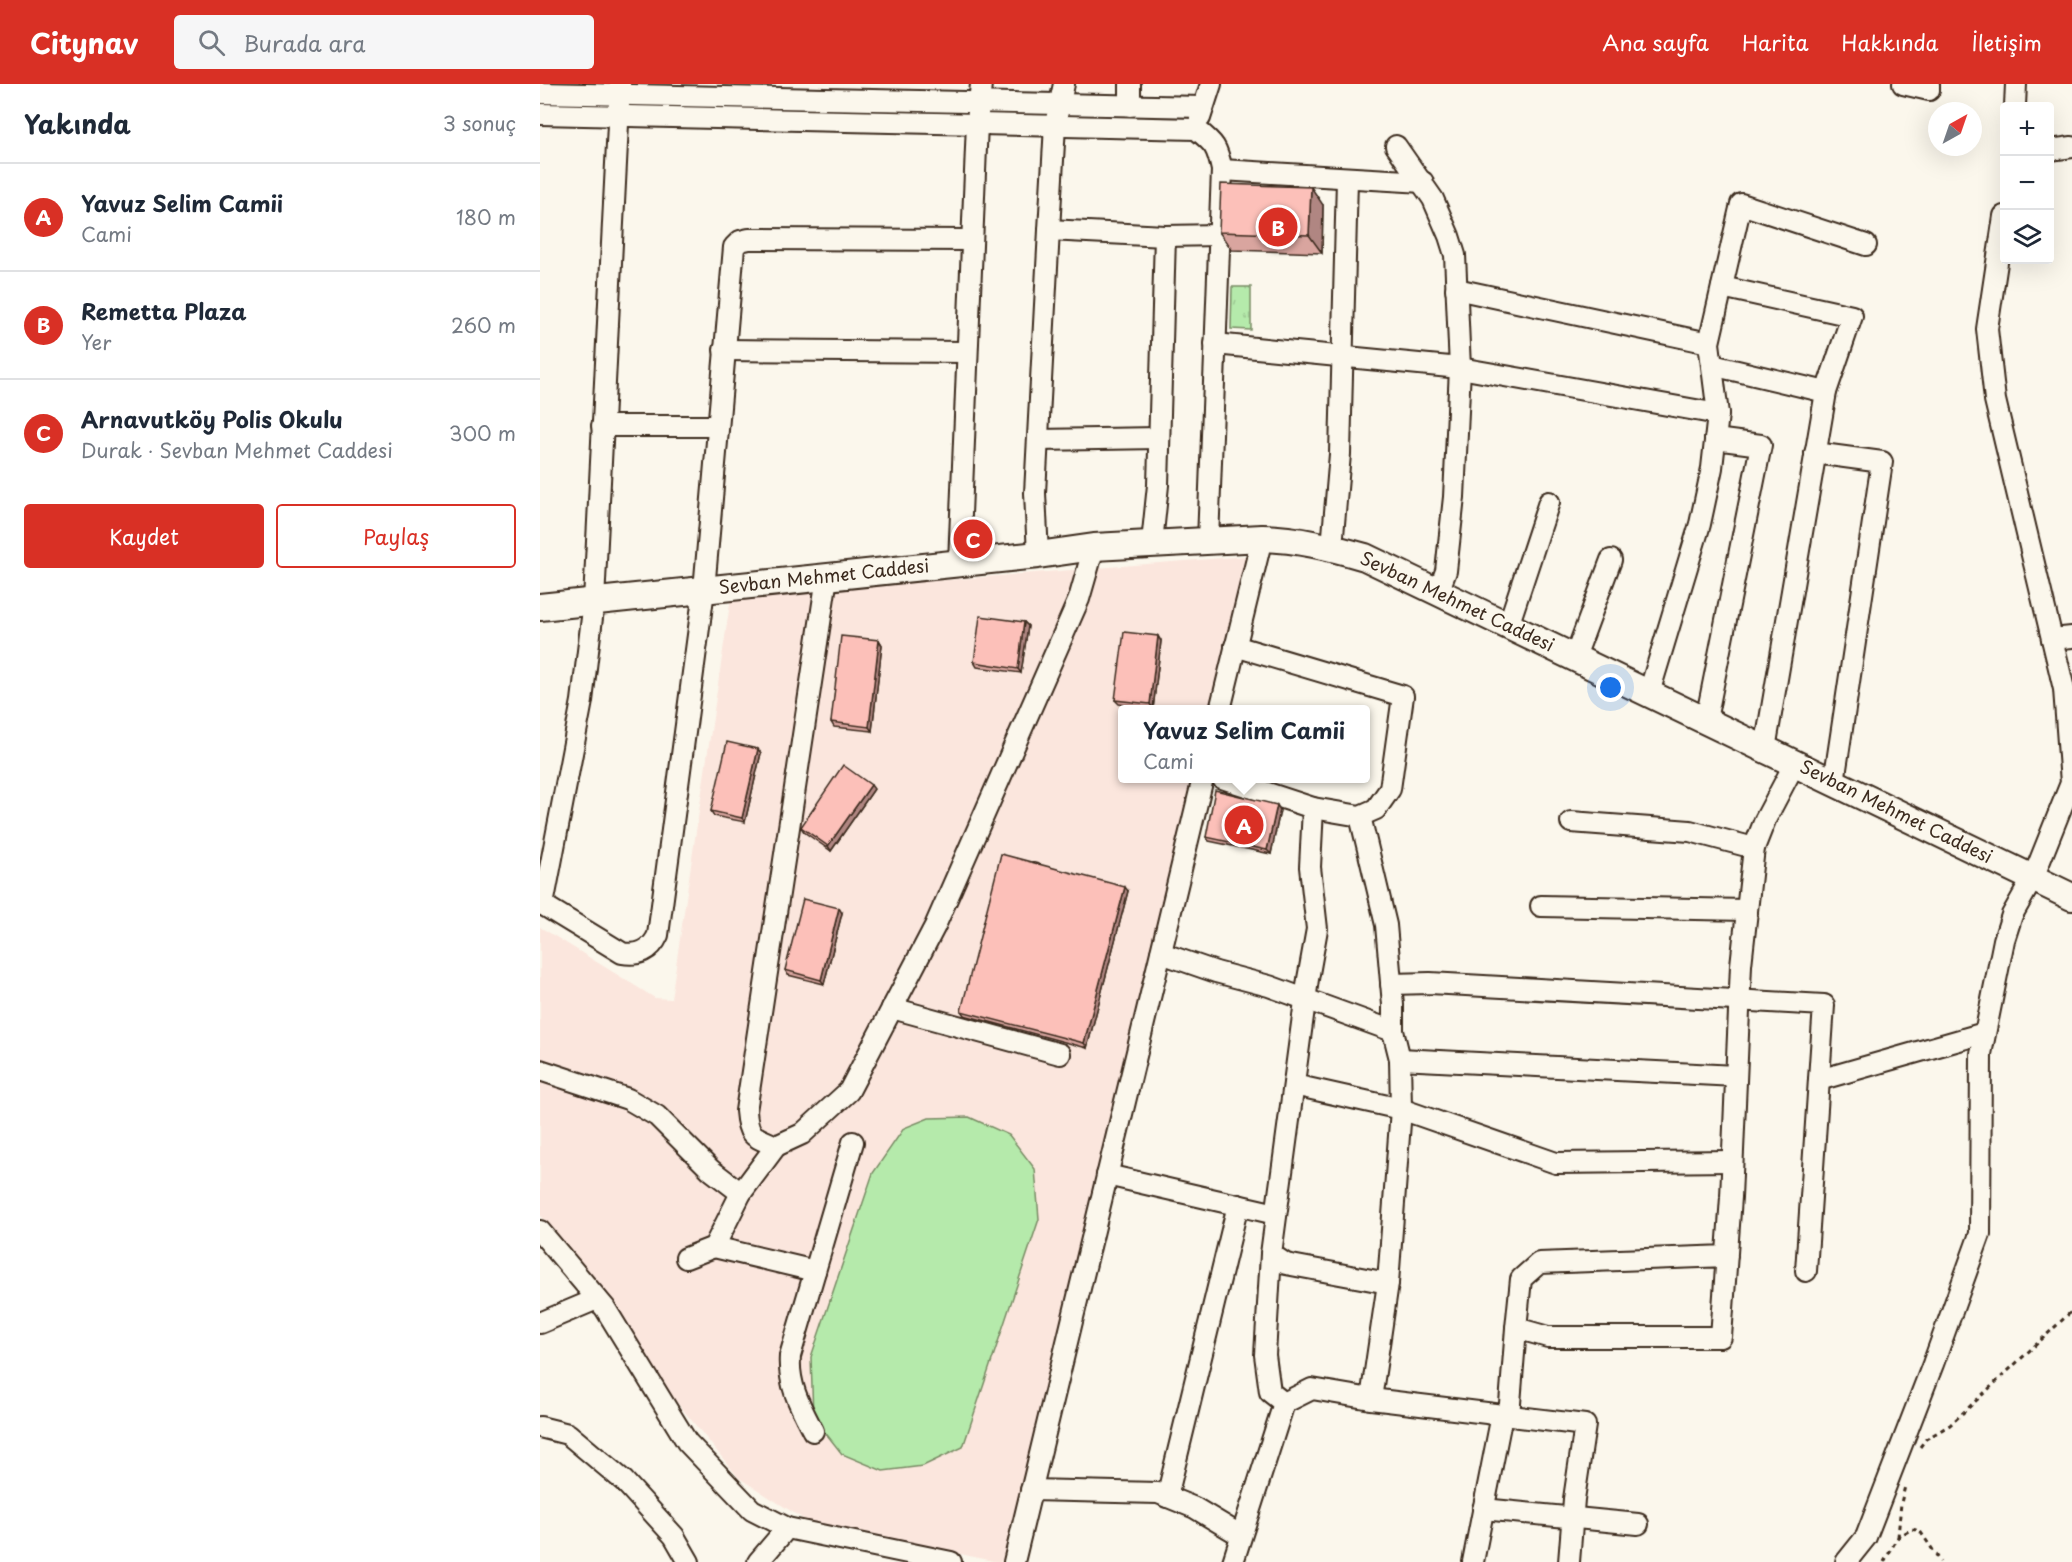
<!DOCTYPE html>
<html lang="tr">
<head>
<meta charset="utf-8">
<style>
	body { margin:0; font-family:"Playpen Sans",sans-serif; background:#f6f6f7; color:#1f2937 }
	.controls { position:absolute; right:18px; top:18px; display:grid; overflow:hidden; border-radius:6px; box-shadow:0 6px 24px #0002 }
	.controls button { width:54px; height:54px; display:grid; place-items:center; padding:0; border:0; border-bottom:2px solid #e0e1e3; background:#fff; color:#1f2937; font:30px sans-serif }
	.compass { position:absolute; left:1388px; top:18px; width:54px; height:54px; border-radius:50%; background:#fff; box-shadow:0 6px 24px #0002; rotate:40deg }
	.you { position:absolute; left:1071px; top:604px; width:21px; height:21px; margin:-15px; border:4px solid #fff; border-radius:50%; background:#1a73e8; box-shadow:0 0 0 9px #1a73e833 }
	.badge { display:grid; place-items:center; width:39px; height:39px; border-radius:50%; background:#d93025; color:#fff; font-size:20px; font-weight:700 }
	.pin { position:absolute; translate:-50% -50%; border:3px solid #fff; box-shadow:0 2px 6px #0006 }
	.popup { position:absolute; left:578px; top:621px; width:252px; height:78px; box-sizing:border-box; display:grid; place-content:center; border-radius:6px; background:#fff; filter:drop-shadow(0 2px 4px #0005); font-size:20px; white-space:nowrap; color:#747a83 }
	.popup b { font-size:22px; color:#1f2937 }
	.popup::after { content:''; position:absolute; left:50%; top:100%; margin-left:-12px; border:12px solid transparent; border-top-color:#fff }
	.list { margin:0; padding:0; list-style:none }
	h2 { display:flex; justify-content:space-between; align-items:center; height:78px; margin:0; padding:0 24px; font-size:26px }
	h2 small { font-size:20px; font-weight:400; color:#747a83 }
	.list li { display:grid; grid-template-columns:39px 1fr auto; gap:18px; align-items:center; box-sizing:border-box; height:108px; padding:0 24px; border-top:2px solid #e0e1e3 }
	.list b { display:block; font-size:22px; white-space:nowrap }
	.list p { margin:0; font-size:20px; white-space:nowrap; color:#747a83 }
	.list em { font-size:20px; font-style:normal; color:#747a83 }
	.actions { display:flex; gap:12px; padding:18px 24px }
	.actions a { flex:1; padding:14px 0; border:2px solid #d93025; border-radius:6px; text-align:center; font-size:21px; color:#d93025 }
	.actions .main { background:#d93025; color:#fff }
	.icon { flex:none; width:33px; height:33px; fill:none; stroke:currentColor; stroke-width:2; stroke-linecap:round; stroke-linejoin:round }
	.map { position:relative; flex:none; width:1532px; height:1478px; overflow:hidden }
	header { display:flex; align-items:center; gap:36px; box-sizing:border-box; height:84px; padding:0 30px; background:#d93025; color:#fff }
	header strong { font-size:28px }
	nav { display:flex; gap:33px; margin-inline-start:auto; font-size:21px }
	.search { width:420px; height:54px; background:#f6f6f7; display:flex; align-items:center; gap:15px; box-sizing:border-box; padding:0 21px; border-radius:6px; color:#747a83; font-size:22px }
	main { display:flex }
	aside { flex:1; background:#fff }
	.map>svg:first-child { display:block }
</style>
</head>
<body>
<header>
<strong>Citynav</strong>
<div class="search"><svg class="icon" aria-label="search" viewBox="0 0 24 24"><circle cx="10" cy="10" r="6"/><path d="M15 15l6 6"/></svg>Burada ara</div>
<nav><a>Ana sayfa</a><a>Harita</a><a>Hakkında</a><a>İletişim</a></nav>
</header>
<main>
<aside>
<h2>Yakında<small>3 sonuç</small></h2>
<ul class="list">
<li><span class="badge">A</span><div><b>Yavuz Selim Camii</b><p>Cami</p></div><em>180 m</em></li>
<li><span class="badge">B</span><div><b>Remetta Plaza</b><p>Yer</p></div><em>260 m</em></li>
<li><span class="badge">C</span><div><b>Arnavutköy Polis Okulu</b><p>Durak · Sevban Mehmet Caddesi</p></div><em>300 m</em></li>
</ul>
<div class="actions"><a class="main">Kaydet</a><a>Paylaş</a></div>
</aside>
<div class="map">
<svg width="1532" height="1478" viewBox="0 0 1532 1478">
	<defs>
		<pattern id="park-tufts" width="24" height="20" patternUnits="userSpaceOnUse" patternTransform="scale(1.5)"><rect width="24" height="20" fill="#b5eaab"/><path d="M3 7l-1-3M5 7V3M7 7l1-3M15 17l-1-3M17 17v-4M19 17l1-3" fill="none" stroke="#9dc993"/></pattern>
	</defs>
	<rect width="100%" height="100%" fill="#fbf7ec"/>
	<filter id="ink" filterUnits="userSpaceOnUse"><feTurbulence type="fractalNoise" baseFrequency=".0167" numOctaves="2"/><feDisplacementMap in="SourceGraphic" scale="12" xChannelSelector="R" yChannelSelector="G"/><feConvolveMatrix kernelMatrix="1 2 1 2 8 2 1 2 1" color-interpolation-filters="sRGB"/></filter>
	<g filter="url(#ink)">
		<path fill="#fbe6dd" d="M707,472L671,625L582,626V694L654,695L472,1467L462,1478H457L265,1436L199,1394L134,1315L13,1144L0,1131V843L115,914L131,915L191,513Z"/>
		<path fill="url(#park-tufts)" stroke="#788a64" stroke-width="1.5" d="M692,203H711V246L691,245Z"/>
		<path fill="#b5eaab" stroke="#788a64" stroke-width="1.5" d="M429,1033L469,1051L495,1085L499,1135L423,1363L383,1382L343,1387L302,1370L273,1333L271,1273L333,1089L364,1044L389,1034Z"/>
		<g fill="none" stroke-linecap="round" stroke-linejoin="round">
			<defs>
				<g id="minor">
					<path d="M590,0V22"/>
					<path d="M1363,0L1389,6V0"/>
					<path d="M0,9L663,23"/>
					<path d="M1475,22L1476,0"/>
					<path d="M0,30L656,45C675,60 677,63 682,86L668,457"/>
					<path d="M660,34L671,0"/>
					<path d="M856,62L893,115L909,152L915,171L920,284L914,413L906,487L898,508"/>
					<path d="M1510,66L1532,63"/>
					<path d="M682,86L883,98"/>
					<path d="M509,146L625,152L679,151"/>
					<path d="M1182,203L1312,232L1286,308L1225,665"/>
					<path d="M916,205L1169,259"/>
					<path d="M675,260L920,284L1178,330"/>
					<path d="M184,266L427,268"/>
					<path d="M1172,281L1286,308"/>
					<path d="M62,342H177"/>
					<path d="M498,356L619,354"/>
					<path d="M1275,369L1342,378L1294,698"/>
					<path d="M612,459L618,401L625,152"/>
					<path d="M792,463L800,370L807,95"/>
					<path d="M498,471L495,409L509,146L515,41L524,0"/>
					<path d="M419,479L437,39L441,0"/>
					<path d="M287,493L206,1027C208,1053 213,1052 236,1062L262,1050L309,1007L395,842L539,515L554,463"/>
					<path d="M968,542L1009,418"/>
					<path d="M1512,555L1532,553"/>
					<path d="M1035,573L1071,476"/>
					<path d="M1109,609L1160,440L1172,384L1178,330L1169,259L1201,120L1326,161"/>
					<path d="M680,626L722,454"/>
					<path d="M1166,636L1221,361L1175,355"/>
					<path d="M682,694L773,724L820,732L836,725L850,705L863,612L695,562"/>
					<path d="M773,724L770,783L777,845L768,895L731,1170L746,1180L848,1199"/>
					<path d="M820,732L846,841L853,921V947L860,975L861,1025L848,1199L831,1315"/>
					<path d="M1031,738L1150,747L1214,764"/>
					<path d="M0,819L82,869C98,872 111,867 118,851L164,506L194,163L200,157L209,155L432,156"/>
					<path d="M3,821L42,617L54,517L80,0"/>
					<path d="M1001,822L1207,826"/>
					<path d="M621,869L676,888L729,902L853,947"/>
					<path d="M851,900L890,899L1284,921L1266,1187"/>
					<path d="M352,924L520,970"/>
					<path d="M860,975L1196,992"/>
					<path d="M0,986L88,1015L117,1032L171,1086L201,1109"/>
					<path d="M1279,996L1444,949"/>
					<path d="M754,1001L861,1025L1016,1079L1192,1077"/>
					<path d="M567,1091L736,1130"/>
					<path d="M0,1147L65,1224L147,1358L212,1426L247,1444L411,1478"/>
					<path d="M174,1163L275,1187"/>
					<path d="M731,1170L725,1271L730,1308L744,1319"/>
					<path d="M1187,1172L999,1179L981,1195L976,1244L1008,1253H1181L1191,1113L1201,881L1214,764L1225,736L1255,679"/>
					<path d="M146,1174L174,1163L201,1109L236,1062"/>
					<path d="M0,1239L57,1215"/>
					<path d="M969,1332L976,1244"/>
					<path d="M0,1343L28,1350L84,1397L134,1452L149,1478"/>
					<path d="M273,1347C260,1322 248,1301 250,1272L313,1058"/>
					<path d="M491,1406L618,1409L655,1424L700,1451"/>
					<path d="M627,1413L698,1121"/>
					<path d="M943,1425L1098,1440"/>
					<path d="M218,1478L247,1444"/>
					<path d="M474,1478L663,694"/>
					<path d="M693,1478L744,1319L772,1305L831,1315L1045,1341L1034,1415L1029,1478"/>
					<path d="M933,1478L962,1331"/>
					<path d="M1306,1478L1326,1453L1393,1280L1440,1150L1441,970L1464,856L1472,831L1493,794L1531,699L1524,605L1455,316L1447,245L1464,132"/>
				</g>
				<path id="major" d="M0,523L498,471L554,463L722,454C758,455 790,463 825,473L1532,813"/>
			</defs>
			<use href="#minor" stroke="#3b2a1e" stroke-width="24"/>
			<use href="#major" stroke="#3b2a1e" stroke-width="30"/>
			<g stroke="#3b2a1e" stroke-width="3" stroke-dasharray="4.5 4.5" stroke-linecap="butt">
				<path d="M1380,1363L1386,1355L1410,1341L1532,1227"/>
				<path d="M1358,1453L1361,1419L1365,1402"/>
				<path d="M1344,1478L1358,1453L1372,1445L1380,1447L1401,1478"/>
			</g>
			<use href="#minor" stroke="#fbf7ec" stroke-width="20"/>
			<use href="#major" stroke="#fbf7ec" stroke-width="26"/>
		</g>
		<g fill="#d9a59f" stroke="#3b2a1e" stroke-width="1.5">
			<path d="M783,121L782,169L692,166L679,148Z"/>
			<path d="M484,538L488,542L481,589L437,583L434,578Z"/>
			<path d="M339,556L342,561L332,647L294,643L291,638Z"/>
			<path d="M621,557L613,625L579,620L575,616Z"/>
			<path d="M221,669L205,738L174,732L171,727Z"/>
			<path d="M334,705L291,767L264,748L261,743Z"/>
			<path d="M740,726L731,770L669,757L666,753Z"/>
			<path d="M588,807L547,964L424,931L421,927Z"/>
			<path d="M302,829L284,900L248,891L245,886Z"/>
		</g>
		<g fill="#b08682" stroke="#3b2a1e" stroke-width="1.5">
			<path d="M771,103L783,121L782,169L769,151Z"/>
			<path d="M484,538L488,542L481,589L478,585Z"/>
			<path d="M618,552L621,557L613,625L610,620Z"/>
			<path d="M339,556L342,561L332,647L329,643Z"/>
			<path d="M218,665L221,669L205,738L202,734Z"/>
			<path d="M331,701L334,705L291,767L288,762Z"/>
			<path d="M737,721L740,726L731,770L727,766Z"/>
			<path d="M585,803L588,807L547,964L544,959Z"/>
			<path d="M299,824L302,829L284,900L281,896Z"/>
		</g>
		<g fill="#fcc0b9" stroke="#3b2a1e" stroke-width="1.5">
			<path d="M681,100L771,103L769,151L679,148Z"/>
			<path d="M440,532L484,538L478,585L434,578Z"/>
			<path d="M584,548L618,552L610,620L575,616Z"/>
			<path d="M301,552L339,556L329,643L291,638Z"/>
			<path d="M187,658L218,665L202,734L171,727Z"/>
			<path d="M303,681L331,701L288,762L261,743Z"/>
			<path d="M675,706L737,721L727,766L666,753Z"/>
			<path d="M461,770L585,803L544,959L421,927Z"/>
			<path d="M263,815L299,824L281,896L245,886Z"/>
		</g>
	</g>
	<g text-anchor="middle" stroke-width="4.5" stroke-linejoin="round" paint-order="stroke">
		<g font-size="18" fill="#3b2a1e" stroke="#fbf7ec">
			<text transform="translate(284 493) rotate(-6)" y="6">Sevban Mehmet Caddesi</text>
			<text transform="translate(917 518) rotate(25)" y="6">Sevban Mehmet Caddesi</text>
			<text transform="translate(1356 728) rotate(26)" y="6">Sevban Mehmet Caddesi</text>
		</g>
	</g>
</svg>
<div class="controls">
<button>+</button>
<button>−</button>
<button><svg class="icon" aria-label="layers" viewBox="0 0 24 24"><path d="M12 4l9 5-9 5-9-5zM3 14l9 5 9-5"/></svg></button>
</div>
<svg class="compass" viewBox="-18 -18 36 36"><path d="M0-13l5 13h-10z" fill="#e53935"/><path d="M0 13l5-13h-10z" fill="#747a83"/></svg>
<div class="you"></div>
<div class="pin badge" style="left:704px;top:741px">A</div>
<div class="popup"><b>Yavuz Selim Camii</b>Cami</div>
<div class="pin badge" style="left:738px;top:143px">B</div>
<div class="pin badge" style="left:433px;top:455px">C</div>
</div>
</main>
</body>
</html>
